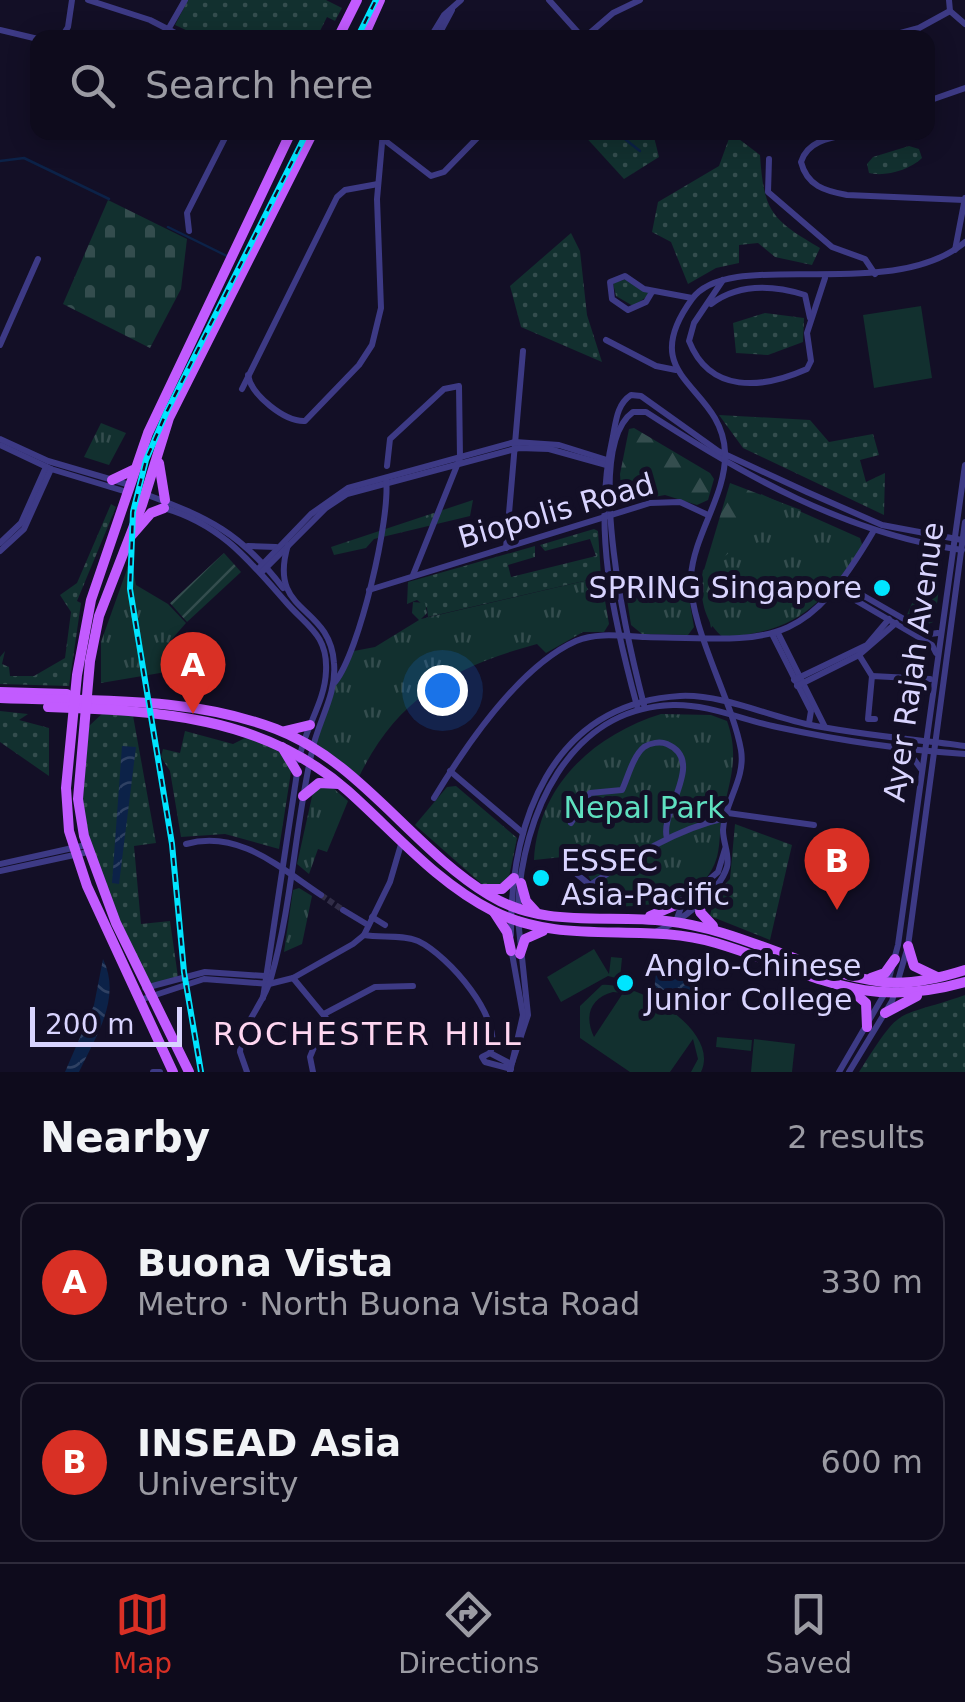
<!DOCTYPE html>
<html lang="en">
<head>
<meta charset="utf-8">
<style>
	body { margin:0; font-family:"DejaVu Sans",sans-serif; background:#1c1929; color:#f1f3f6 }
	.scale { position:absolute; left:30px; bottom:25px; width:152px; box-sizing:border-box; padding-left:10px; border:5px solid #d9d4ff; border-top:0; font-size:28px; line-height:35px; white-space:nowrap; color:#d9d4ff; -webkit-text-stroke:8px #130f26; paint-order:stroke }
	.you { position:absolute; left:442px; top:690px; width:35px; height:35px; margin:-25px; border:8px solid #fff; border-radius:50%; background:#1a73e8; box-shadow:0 0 0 15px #1a73e833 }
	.badge { display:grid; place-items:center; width:65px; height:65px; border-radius:50%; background:#d93025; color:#fff; font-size:32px; font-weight:700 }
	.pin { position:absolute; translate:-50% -82px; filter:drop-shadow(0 2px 5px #0008) }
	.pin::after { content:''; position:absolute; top:52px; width:35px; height:30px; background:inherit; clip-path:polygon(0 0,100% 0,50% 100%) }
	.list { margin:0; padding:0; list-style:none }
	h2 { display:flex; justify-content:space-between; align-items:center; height:130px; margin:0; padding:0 40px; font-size:42px }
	h2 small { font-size:32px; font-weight:400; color:#9b9ba3 }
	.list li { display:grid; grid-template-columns:65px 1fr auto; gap:30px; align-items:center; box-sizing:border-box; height:160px; margin:0 20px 20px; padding:0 20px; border:2px solid #2e2b3b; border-radius:20px }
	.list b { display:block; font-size:38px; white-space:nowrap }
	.list p { margin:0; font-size:32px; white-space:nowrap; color:#9b9ba3 }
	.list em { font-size:32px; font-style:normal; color:#9b9ba3 }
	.icon { flex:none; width:55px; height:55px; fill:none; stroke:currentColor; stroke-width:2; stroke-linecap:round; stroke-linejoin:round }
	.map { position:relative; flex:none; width:965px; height:1072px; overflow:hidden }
	.search { position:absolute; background:#0e0b1c; box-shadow:0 5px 25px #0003; left:30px; right:30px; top:30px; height:110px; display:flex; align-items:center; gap:25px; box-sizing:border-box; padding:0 35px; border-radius:20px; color:#9b9ba3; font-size:38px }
	.sheet { height:490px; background:#0e0b1c }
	nav { display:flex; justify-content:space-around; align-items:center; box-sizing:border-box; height:140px; border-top:2px solid #2e2b3b; background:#0e0b1c; font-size:28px; color:#9b9ba3 }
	nav a { display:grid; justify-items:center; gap:5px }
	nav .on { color:#d93025 }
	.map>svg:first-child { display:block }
</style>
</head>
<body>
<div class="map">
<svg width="965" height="1072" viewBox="0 0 965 1072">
	<defs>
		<pattern id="grass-dots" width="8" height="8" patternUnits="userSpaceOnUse" patternTransform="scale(2.5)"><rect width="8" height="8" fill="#12302f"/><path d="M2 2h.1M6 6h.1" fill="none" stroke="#344d4e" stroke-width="1.8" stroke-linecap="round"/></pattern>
		<pattern id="forest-firs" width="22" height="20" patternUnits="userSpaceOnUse" patternTransform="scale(2.5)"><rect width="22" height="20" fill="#12302f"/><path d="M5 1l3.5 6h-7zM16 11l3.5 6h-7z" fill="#344d4e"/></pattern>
		<pattern id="cemetery-stones" width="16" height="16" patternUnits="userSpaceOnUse" patternTransform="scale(2.5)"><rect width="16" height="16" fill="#12302f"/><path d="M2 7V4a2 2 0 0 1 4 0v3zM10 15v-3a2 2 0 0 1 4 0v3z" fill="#344d4e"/></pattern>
		<pattern id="park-tufts" width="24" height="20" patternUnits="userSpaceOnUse" patternTransform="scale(2.5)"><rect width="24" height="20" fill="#12302f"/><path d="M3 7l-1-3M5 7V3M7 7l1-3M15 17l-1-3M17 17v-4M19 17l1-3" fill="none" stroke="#344d4e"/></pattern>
		<pattern id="garden-furrows" width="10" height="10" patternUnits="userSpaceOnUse" patternTransform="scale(2.5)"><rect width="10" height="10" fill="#12302f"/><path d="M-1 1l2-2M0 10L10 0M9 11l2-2" fill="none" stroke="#344d4e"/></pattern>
		<pattern id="water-waves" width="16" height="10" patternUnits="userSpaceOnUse" patternTransform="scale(2.5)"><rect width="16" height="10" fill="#0c2248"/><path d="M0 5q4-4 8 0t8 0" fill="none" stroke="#2f4163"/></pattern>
	</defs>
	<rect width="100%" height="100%" fill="#130f26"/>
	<g fill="url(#grass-dots)">
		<path d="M188,0H326L342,8L335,21L327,17L317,37H201L175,25Z"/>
		<path d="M582,133H653L659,157L624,179Z"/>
		<path d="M731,133L760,155C764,212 771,219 820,248L812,265L775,257L758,243L739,245V263L716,268L688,284L671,242L652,232L658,202L719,166Z"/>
		<path d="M909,146L919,149L922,158C910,170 885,177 869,173L867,164L873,157Z"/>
		<path d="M571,233L580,251L587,315L602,362L521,327L510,286Z"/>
		<path d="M627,279L651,294L633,306L616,296L613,283Z"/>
		<path d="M765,313L804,318L803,342L768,355L736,353L733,323Z"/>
		<path d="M719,415L810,420L829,442L873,434L879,455L860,460L866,482L885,473L884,515L743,448Z"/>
		<path d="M111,504L116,507L77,601L81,603L69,686L0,684V657L5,651L2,664L9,667L10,676H34L65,658L71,612L60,595L77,583Z"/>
		<path d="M594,529L598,531L601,577L428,617L427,608L417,600L407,604L408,582L535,546V557L508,565L511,577L596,556L590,539L545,551L540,545Z"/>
		<path d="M132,710L156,843L134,846L141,924L170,921L178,977L148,987L116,923L81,821L89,726L105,711Z"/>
		<path d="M0,711L28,714L19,720L49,728V776L0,742Z"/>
		<path d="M185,731L233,744L247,737L280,747L291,772L279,849L225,834L181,837L170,771L161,757L163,749L180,753Z"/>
		<path d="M456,786L517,838L509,877L498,885H483L415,825L447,787Z"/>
		<path d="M735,824L792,845L770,940L710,916L715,894L730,879Z"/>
		<path d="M965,995V1072H859C904,1002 891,1021 965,995Z"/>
	</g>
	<g fill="url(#forest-firs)">
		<path d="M634,428L710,473L714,479L708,500L697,505L665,495L622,503L620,474L629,429Z"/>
		<path d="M730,483L801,510L798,520L711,628L701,580Z"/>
	</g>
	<path fill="url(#cemetery-stones)" d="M108,200L187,239L181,289L150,348L63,304Z"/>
	<g fill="url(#park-tufts)">
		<path d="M101,423L126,433L109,465L84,457Z"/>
		<path d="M761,494L860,538L863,547C820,605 799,632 723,637C703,622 699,594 703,570C734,555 756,529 761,494Z"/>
		<path d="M473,500L470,516L374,539L366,548L334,555L331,547Z"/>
		<path d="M131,558L136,585L168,604L186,623L165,647L166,672L101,683V642Z"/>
		<path d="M685,575L694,627L688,635L642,634L631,625L624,580Z"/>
		<path d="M601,577L609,624L604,632H583L546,653L537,644C452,667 395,699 357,781L312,746L334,683L354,651L375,647L419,620L412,613L413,602L425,603L427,613L421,619Z"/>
		<path d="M661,714L711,715L727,721C739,754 731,778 723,811C719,826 721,842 717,857C704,904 643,908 605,906L584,868L588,865L582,855L534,860C538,785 594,735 661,714Z"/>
		<path d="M320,787L333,788L348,801L327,852L318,849L309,874L297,864L313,792Z"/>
		<path d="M299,888L312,896L302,944L284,952L293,890Z"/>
	</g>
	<g fill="url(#garden-furrows)">
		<path d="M224,553L241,572L187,622L170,603Z"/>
		<path d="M923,559L937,563C941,581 938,605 933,622L926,625L907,615L919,587Z"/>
	</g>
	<g fill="#12302f" fill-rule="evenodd">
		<path d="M921,306L932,378L874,388L863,315Z"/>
		<path d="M594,949L609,974L611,957L622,958L620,979L608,976L561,1002L547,977Z"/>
		<path d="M602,985C637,982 721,1030 701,1072H691L698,1059L693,1039L670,1072H630L580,1038V1006ZM613,992L623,993L594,1037C584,1016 590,998 613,992Z"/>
		<path d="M717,1037L752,1040L751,1051L716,1047Z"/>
		<path d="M754,1039L795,1044L792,1072H751Z"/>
	</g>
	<g fill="url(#water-waves)">
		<path d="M122,746L136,747L119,884L112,883Z"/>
		<path d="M103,959C122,998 96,1036 79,1072H65L94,1005Z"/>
		<path d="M656,973L695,977L694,996L654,992Z"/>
	</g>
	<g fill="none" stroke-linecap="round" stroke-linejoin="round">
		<g stroke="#0c2248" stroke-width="2.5">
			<path d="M616,132L640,151"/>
			<path d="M0,161L24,158L109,199"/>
			<path d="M168,227L229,257"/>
		</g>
		<path stroke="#312d47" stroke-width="6" stroke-dasharray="6 3" stroke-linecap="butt" d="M321,895L343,910"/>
		<g stroke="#3d3a85" stroke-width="6">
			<path d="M88,0L150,20L185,38"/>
			<path d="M549,0L583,38"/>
			<path d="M949,0L950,11L965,24"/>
			<path d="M169,28L185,0"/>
			<path d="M0,30L38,39"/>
			<path d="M61,38L68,27L72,0"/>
			<path d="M430,38L444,15L461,0"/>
			<path d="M437,38L452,10"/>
			<path d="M584,38L613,13L640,0"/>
			<path d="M882,38L919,28L950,11"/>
			<path d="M928,101L965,88"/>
			<path d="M374,132L431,176L444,172L483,132"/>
			<path d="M859,132C837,137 808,138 801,162C807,186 825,191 847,195L964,200"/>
			<path d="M769,159L768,192L832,247L865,259L875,274"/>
			<path d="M189,231L187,213L228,132"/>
			<path d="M955,250L965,198"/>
			<path d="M723,280L694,323L689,341C710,394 762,389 807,369L811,361L807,333L825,278"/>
			<path d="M652,292L646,302L628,310L612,299L610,282L625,276L644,289L692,298"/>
			<path d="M711,304C739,283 773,285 805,295L810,318"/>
			<path d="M606,340L656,366L676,370"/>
			<path d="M0,345L38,259"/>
			<path d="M248,375C251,395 285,422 305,421L359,365L372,345L381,308L377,199L383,132"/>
			<path d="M242,389L337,197L345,190L378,184"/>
			<path d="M0,439L48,461L130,485"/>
			<path d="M0,445L51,469L127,492"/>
			<path d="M387,466L390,439L444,389L459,386L460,458L413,575"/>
			<path d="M145,494C209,518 241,533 283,588"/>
			<path d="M164,508C220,524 248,559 285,601C306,626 328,634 326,671C325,703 304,729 299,760"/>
			<path d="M0,543L21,523L46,467"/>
			<path d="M248,546L276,547"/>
			<path d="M506,548L523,351"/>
			<path d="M0,551L24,529L51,469"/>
			<path d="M259,568L311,514L348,488L515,442L559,445L607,460"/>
			<path d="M262,572L326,508L347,494L519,448L549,449L610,466"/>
			<path d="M843,584L930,634L938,633"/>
			<path d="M369,590L650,503L680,502L708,515"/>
			<path d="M838,590L932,645L936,653"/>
			<path d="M778,633L825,727"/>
			<path d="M772,634L811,711L809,723"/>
			<path d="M859,655L872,676"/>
			<path d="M794,680L867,645L889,619"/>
			<path d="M335,682C359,653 391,517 386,479"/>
			<path d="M797,686L859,655L896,623"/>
			<path d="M644,705C630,651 581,449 633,412H646C743,475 847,534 962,550"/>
			<path d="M637,706C613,617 592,528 613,436C616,421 617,404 631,395L641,396L718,451L807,492L882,525L962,540"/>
			<path d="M875,719H868L872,676L930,679"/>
			<path d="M905,747L921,769"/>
			<path d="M450,771L523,833"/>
			<path d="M434,798C465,747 520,666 576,641C597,632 622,636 645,637C773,640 803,651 873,532"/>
			<path d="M728,813L814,825"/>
			<path d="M571,823L590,793L622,790C628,777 633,756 644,747C650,743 660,741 667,744C707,761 659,812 667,838"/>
			<path d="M186,844C238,829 279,867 321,895"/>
			<path d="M0,864L86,845"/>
			<path d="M0,871L88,852"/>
			<path d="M573,871L590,885C633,857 676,829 725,818"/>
			<path d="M518,907C522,816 568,708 673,705C708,704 743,720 777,727C837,740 904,750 965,754"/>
			<path d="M343,910L368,925"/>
			<path d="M372,917L385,925"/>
			<path d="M676,921L683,902L718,872L725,849"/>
			<path d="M655,932C679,923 719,893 727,867C730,855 723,843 723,830C724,803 746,779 741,750C732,699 688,625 691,576C694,534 727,494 725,452C722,384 633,380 692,299C730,246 890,305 965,242"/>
			<path d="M364,935C381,938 402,934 418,941C448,955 505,1020 490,1053"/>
			<path d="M511,935C510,825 549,704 680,696C721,694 766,715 806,724C858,735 913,739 965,746"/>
			<path d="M293,978L326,1018L310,1057L313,1072"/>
			<path d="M145,988L205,972L265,976"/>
			<path d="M263,998L297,773"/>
			<path d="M140,1000L204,979L269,984L293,978L353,944L364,935L390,882L402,841"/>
			<path d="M324,1014L375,987L413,986"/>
			<path d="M512,1063L528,1015L518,919"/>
			<path d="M511,1069L485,1062L482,1057L490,1053L511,1064"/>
			<path d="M153,1072H160"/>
			<path d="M247,1072L240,1052L241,1040C248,1018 265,1000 271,978C292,905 295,826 312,751C318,721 337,695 334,663C330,603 267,615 288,545"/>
			<path d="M510,1072L523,1015L511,948"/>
			<path d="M839,1072L885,993L898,945L965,465"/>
			<path d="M849,1072L892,1001L908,946L965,522"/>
		</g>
		<g stroke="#c25bff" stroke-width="10">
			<path d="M338,38L357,0"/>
			<path d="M363,38L380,0"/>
			<path d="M159,463L165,500"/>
			<path d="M112,480L133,470"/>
			<path d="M131,536L151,513L164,508"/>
			<path d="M0,692L67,694"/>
			<path d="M0,698C94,702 186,695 276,729C360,761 413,849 489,895C544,929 606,914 666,921C743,929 807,973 883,982C910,985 940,978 965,970"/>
			<path d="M48,707C157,711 262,715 348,791C394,832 437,883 493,911C565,947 642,921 716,943C811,971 859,1012 965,982"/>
			<path d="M285,731L310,725"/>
			<path d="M282,747L297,772"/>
			<path d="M303,796L319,783L339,784"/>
			<path d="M521,883L526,901L536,912"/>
			<path d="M483,889H502L514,878"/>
			<path d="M702,898L700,912L713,926"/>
			<path d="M494,912L507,932L511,951"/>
			<path d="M650,916L683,902"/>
			<path d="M908,946L914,966L937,977"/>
			<path d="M520,954L525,939L543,931"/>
			<path d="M871,978L885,973L895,959"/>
			<path d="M852,991L866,1003L867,1027"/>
			<path d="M885,1013L917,996"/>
			<path d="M173,1072L87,886L69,831L66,788L77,675L91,600L148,433L291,132"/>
			<path d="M189,1072L116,923L84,836L78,799L90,661L99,616L142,505L169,418L313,132"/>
		</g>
		<defs>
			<g id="rail">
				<path d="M357,38L376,0"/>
				<path d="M201,1072L184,972L172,844L130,589L133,512L146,460L167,411L307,132"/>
			</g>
		</defs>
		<use href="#rail" stroke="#00e5ff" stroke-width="6"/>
		<use href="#rail" stroke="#130f26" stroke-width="2.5" stroke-dasharray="8" stroke-linecap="butt"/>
	</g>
	<g fill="#00e5ff" stroke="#130f26" stroke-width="4">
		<circle cx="882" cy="588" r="10"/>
		<circle cx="541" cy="878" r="10"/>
		<circle cx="625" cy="983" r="10"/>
	</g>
	<g text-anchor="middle" stroke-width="10" stroke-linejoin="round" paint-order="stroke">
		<g font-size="30" fill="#d9d4ff" stroke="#130f26">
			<text transform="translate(556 511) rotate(-16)" y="10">Biopolis Road</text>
			<text transform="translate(914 662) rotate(-82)" y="10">Ayer Rajah Avenue</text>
		</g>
		<g font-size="30" fill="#d9d4ff" stroke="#130f26" text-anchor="start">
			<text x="862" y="598" text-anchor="end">SPRING Singapore</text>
			<text x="561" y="871">ESSEC<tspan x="561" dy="34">Asia-Pacific</tspan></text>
			<text x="645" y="976">Anglo-Chinese<tspan x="645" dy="34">Junior College</tspan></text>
		</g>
		<g font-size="30" fill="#5fe0c0" stroke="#130f26">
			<text x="644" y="818">Nepal Park</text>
		</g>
		<g font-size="32" letter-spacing="2.5" fill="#ffd6f0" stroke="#130f26">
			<text x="368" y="1045">ROCHESTER HILL</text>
		</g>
	</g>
</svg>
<div class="scale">200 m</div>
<div class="you"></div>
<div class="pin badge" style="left:193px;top:714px">A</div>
<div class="pin badge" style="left:837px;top:910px">B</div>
<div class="search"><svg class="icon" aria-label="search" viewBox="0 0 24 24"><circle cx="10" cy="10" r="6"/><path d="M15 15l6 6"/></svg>Search here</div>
</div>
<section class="sheet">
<h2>Nearby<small>2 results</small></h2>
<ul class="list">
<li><span class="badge">A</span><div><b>Buona Vista</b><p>Metro · North Buona Vista Road</p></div><em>330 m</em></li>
<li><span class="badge">B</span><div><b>INSEAD Asia</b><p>University</p></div><em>600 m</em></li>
</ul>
</section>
<nav>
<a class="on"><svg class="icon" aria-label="map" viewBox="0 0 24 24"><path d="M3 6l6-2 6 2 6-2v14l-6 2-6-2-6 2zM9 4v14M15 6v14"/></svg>Map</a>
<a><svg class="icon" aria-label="directions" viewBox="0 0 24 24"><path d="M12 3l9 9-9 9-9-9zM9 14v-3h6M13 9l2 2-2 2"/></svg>Directions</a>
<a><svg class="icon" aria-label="saved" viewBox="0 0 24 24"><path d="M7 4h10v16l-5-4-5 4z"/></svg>Saved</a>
</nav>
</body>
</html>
